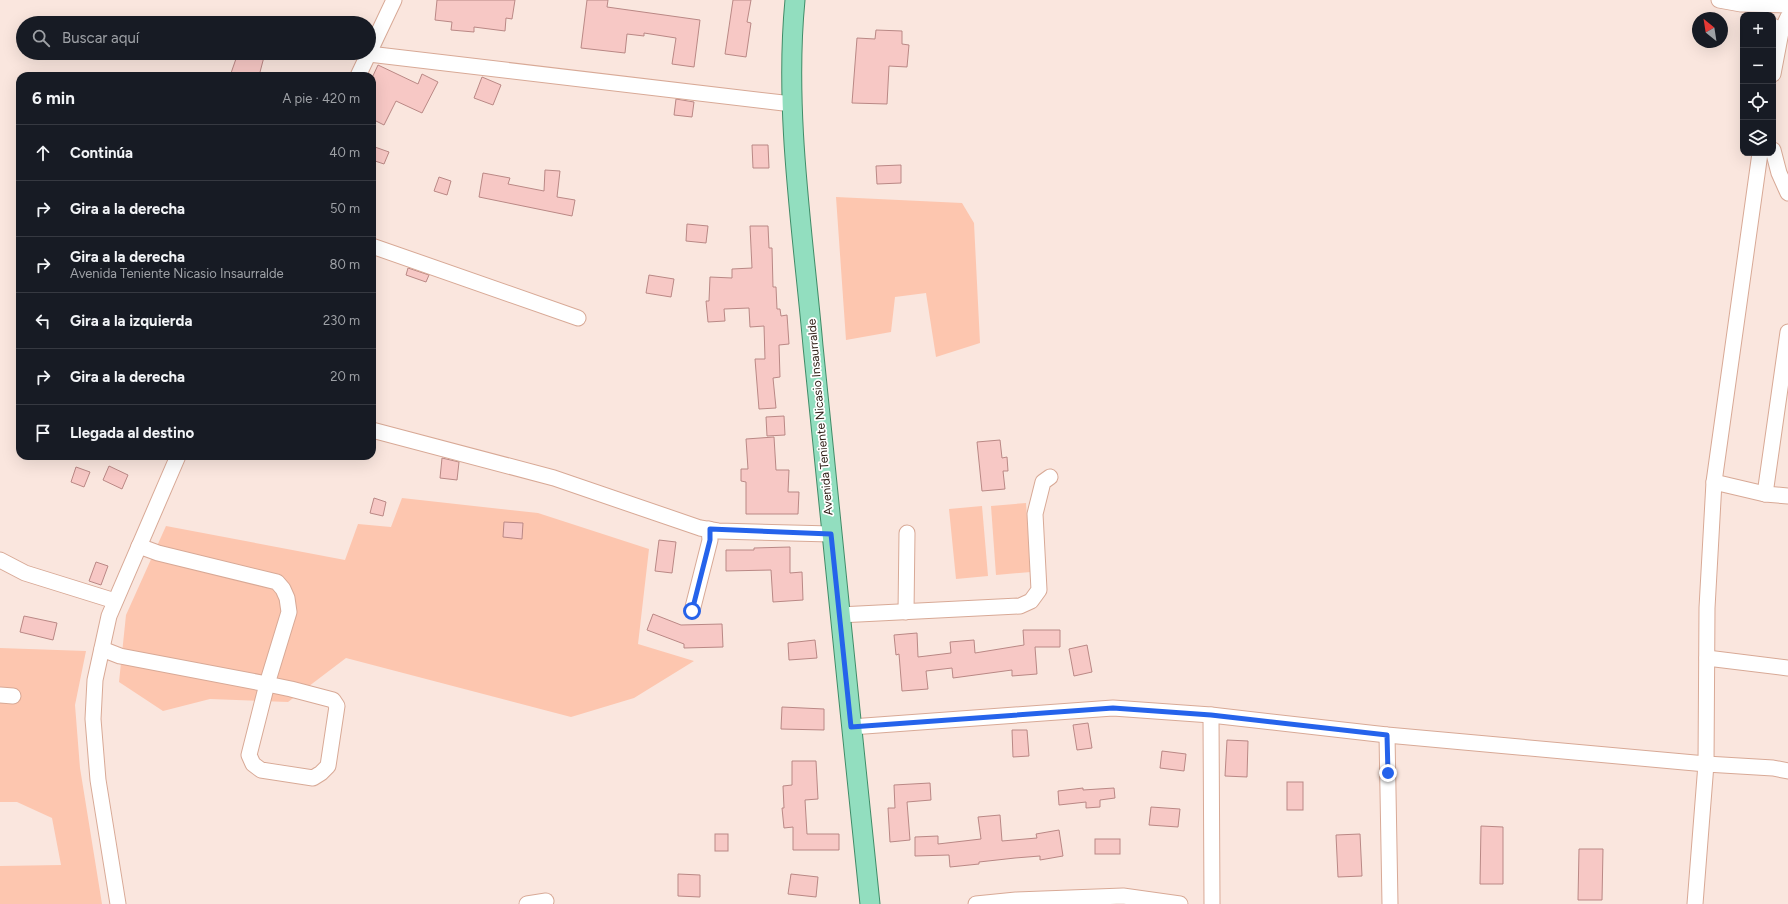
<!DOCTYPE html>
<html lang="es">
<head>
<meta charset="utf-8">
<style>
	body { margin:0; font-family:Figtree,sans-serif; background:#242831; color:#f1f3f6 }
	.controls { position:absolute; right:12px; top:12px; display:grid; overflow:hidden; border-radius:8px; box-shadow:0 4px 16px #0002 }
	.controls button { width:36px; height:36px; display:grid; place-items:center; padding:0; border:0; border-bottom:1px solid #363941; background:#171b24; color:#f1f3f6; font:20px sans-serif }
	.compass { position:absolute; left:1692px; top:12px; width:36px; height:36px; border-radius:50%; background:#171b24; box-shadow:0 4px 16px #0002; rotate:330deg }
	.stop { position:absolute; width:12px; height:12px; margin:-9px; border:3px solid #2563eb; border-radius:50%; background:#fff }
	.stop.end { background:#2563eb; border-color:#fff; box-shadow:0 1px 4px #0008 }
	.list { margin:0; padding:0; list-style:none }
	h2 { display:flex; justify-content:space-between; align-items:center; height:52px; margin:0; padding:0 16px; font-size:17px }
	h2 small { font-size:13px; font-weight:400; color:#9ea1a6 }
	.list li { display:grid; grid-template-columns:26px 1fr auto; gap:12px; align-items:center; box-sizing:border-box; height:56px; padding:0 16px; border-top:1px solid #363941 }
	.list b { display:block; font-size:15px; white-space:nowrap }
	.list p { margin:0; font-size:13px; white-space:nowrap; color:#9ea1a6 }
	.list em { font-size:13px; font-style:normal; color:#9ea1a6 }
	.icon { flex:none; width:22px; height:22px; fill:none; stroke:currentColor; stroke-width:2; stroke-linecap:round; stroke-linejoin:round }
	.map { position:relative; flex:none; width:1788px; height:904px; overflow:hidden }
	.search { position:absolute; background:#171b24; box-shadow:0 4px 16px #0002; left:16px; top:16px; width:360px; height:44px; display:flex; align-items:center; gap:10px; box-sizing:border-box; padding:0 14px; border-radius:22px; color:#9ea1a6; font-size:15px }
	.panel { position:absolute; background:#171b24; box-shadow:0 4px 16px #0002; left:16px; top:72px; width:360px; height:388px; border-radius:12px }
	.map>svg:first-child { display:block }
</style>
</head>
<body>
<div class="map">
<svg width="1788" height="904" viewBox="0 0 1788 904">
	<rect width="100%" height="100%" fill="#fae6de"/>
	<g fill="#fdc6af">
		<path d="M836,197L962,203L974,223L980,343L936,357L926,293L895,297L891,332L846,340Z"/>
		<path d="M402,498L538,513L649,549L638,644L694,661L634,698L571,717L346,658L288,702L210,699L163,711L119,682L126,615L166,526L345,560L358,524L391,527Z"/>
		<path d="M1026,503L1031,572L996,575L991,506Z"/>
		<path d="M982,506L988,576L956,579L949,509Z"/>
		<path d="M0,648L86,651L75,705L80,768L102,904H0V866L61,865L52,818L17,802H0Z"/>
	</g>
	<g fill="#f7c8c5" stroke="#ba8885">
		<path d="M437,0H515L512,19L506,18L505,31L474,27V32L451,30L452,22L435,20Z"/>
		<path d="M587,0H608L607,7L700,20L694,67L672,64L676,38L644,33V36L627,34L625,53L581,48Z"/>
		<path d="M733,0H751L747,22L751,23L746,57L725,54Z"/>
		<path d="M876,30L902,31V44L909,45L907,67L889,66L887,104L852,103L857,38L875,39Z"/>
		<path d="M238,53H265L259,76H230Z"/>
		<path d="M378,65L418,84L422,74L438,82L422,113L396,101L384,125L372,119V78Z"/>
		<path d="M482,77L501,85L493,105L474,98Z"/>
		<path d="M676,99L694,102L692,117L674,115Z"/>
		<path d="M752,145H768L769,168H753Z"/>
		<path d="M372,146L389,152L384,164L372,160Z"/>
		<path d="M901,165V183L877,184L876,166Z"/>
		<path d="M545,170L560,171L557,197L575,200L572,216L479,197L483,173L510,178L508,184L544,191Z"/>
		<path d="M439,177L451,181L447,195L434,191Z"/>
		<path d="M687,224L708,226L706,243L686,241Z"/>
		<path d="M750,226H768L769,248H772L773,287H776L777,309H780L781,316L787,315L789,344L779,345L780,377L773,378L776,408L759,409L755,359H765L764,326L750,327L749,308L724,309L725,321L708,322L706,301H709L710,277L732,278V269L752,268Z"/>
		<path d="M408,268L429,275L426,282L406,275Z"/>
		<path d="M649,275L674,279L671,297L646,293Z"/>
		<path d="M784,416L785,435L767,436L766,417Z"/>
		<path d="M774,437L776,470H789L788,492H799L798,514H746V482L741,481V469H748L746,439Z"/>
		<path d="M1000,440L1002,458L1007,457L1008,471H1003L1005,489L982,491L977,442Z"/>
		<path d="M442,458L459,462L457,480L440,478Z"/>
		<path d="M109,466L128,475L122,489L103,480Z"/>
		<path d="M76,467L90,472L84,487L71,482Z"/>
		<path d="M374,498L386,502L383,516L370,513Z"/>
		<path d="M504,522L523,523L522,539L503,537Z"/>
		<path d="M659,540L676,542L672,573L655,571Z"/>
		<path d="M790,547V573L802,572L803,600L773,602L771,570L726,571V550H754V548Z"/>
		<path d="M96,562L108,566L101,585L89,581Z"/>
		<path d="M653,614L681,625L722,624L723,647L684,648V644L647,630Z"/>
		<path d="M24,616L57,623L53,640L20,632Z"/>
		<path d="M1023,630H1060V647H1035L1037,674L1012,676V670L953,678L952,668L926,671L928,689L902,691L899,654L896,655L894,635L917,633L918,657L951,653L950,642L974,640L975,653L1024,645Z"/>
		<path d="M815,640L817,658L789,660L788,643Z"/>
		<path d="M1087,645L1092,672L1074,676L1069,649Z"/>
		<path d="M782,707L824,709V730L781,729Z"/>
		<path d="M1088,723L1092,748L1077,750L1073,725Z"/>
		<path d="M1012,730H1027L1029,756L1013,757Z"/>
		<path d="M1227,740L1248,741L1247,777L1225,776Z"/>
		<path d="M1162,751L1186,754L1184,771L1160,768Z"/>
		<path d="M792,761H816L818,799L805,800L807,834H839V850H793V827L784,828L782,808H784L783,786L792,785Z"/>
		<rect x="1287" y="782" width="16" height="28"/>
		<path d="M930,783L931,800L907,802L910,840L890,842L888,808H895L894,785Z"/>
		<path d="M1083,788V790L1114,788L1115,798L1100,800V807L1086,808V802L1059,805L1058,791Z"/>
		<path d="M1151,807L1180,809L1178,827L1149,825Z"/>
		<path d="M1000,815L1002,841L1037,838L1036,834L1059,830L1063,856L1040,860V856L1015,858L979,862V864L950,867L949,855L915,856V837L938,836V844L981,839L978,817Z"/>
		<path d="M1481,826L1503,827V884H1480Z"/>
		<rect x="715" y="834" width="13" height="17"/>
		<path d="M1360,834L1362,876L1338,877L1336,835Z"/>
		<rect x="1095" y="839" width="25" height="15"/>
		<path d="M1579,849H1603L1602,900H1578Z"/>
		<path d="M678,874L700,875V897L678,896Z"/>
		<path d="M791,874L818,877L816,897L788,894Z"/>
	</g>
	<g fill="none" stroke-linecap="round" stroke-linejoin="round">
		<defs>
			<g id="minor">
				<path d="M1719,0L1741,4L1788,5"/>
				<path d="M1773,26L1781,32L1773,74"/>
				<path d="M1781,32L1788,17"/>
				<path d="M369,54L792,104"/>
				<path d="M358,76L394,0"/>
				<path d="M1773,150L1779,173L1788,193"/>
				<path d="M372,246L578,318"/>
				<path d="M372,430L554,478L700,528L718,531L831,534"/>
				<path d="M1714,482L1765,494L1788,496"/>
				<path d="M1765,494L1788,332"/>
				<path d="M0,560L25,573L115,601"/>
				<path d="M692,611L710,540L709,529"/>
				<path d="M906,612L907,533"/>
				<path d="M839,615L1020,606L1031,601L1039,590L1035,514L1043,482L1050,477"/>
				<path d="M102,649L120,656L267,684L291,689L333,700L337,706L328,766L321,773L313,778L261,770L253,764L249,755L267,684L289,612L287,598L283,589L277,582L158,553L139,546"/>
				<path d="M1707,658L1788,668"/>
				<path d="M0,695L13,696"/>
				<path d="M1211,715L1212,904"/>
				<path d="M851,727L1113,708L1211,715L1387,735L1706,764L1773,768L1788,771"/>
				<path d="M1387,735L1390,904"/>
				<path d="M118,904L98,780L93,719L95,680L109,616L178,456"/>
				<path d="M527,904L546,901"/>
				<path d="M976,904L1016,900L1123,896L1180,904"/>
				<path d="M1695,904L1706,764L1707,608L1714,482L1760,153"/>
			</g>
			<path id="major" d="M795,0C784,113 803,233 813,346C831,532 851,718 870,904"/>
		</defs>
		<use href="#minor" stroke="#d8a996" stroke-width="17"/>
		<use href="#major" stroke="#408c68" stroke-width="21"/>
		<use href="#minor" stroke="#fff" stroke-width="15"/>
		<use href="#major" stroke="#92debf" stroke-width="19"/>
	</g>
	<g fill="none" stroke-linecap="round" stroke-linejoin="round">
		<path stroke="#2563eb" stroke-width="5" d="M692,611L710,540V529L831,534L851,727L1113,708L1211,715L1387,735L1388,773"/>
	</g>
	<g text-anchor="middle" stroke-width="3.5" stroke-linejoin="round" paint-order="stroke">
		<g font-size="12" fill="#2d1c14" stroke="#fff">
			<text transform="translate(820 417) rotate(-95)" y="4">Avenida Teniente Nicasio Insaurralde</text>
		</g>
	</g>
</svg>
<div class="controls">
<button>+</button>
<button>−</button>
<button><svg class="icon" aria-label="locate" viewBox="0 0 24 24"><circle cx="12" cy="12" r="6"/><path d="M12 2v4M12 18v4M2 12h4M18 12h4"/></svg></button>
<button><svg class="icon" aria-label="layers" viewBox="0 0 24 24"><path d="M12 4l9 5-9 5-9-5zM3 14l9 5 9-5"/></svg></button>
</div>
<svg class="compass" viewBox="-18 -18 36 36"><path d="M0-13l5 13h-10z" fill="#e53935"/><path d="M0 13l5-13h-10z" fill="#9ea1a6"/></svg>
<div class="stop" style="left:692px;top:611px"></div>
<div class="stop end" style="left:1388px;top:773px"></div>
<div class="search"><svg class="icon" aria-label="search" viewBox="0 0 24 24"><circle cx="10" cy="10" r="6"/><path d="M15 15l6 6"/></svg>Buscar aquí</div>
<section class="panel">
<h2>6 min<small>A pie · 420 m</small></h2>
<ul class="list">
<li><svg class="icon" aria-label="ahead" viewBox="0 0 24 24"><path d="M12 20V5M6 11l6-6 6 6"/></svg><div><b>Continúa</b></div><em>40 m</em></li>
<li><svg class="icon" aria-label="right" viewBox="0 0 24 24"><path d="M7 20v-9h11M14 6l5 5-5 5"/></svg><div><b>Gira a la derecha</b></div><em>50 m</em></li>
<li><svg class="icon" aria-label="right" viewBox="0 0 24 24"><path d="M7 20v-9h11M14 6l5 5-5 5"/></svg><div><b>Gira a la derecha</b><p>Avenida Teniente Nicasio Insaurralde</p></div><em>80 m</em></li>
<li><svg class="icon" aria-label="left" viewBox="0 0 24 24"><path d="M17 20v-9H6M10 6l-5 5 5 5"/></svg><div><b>Gira a la izquierda</b></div><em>230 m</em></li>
<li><svg class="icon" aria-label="right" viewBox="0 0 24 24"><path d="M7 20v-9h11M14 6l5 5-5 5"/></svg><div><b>Gira a la derecha</b></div><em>20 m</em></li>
<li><svg class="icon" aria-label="arrive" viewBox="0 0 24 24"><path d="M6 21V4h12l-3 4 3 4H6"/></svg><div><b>Llegada al destino</b></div></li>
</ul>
</section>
</div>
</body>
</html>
